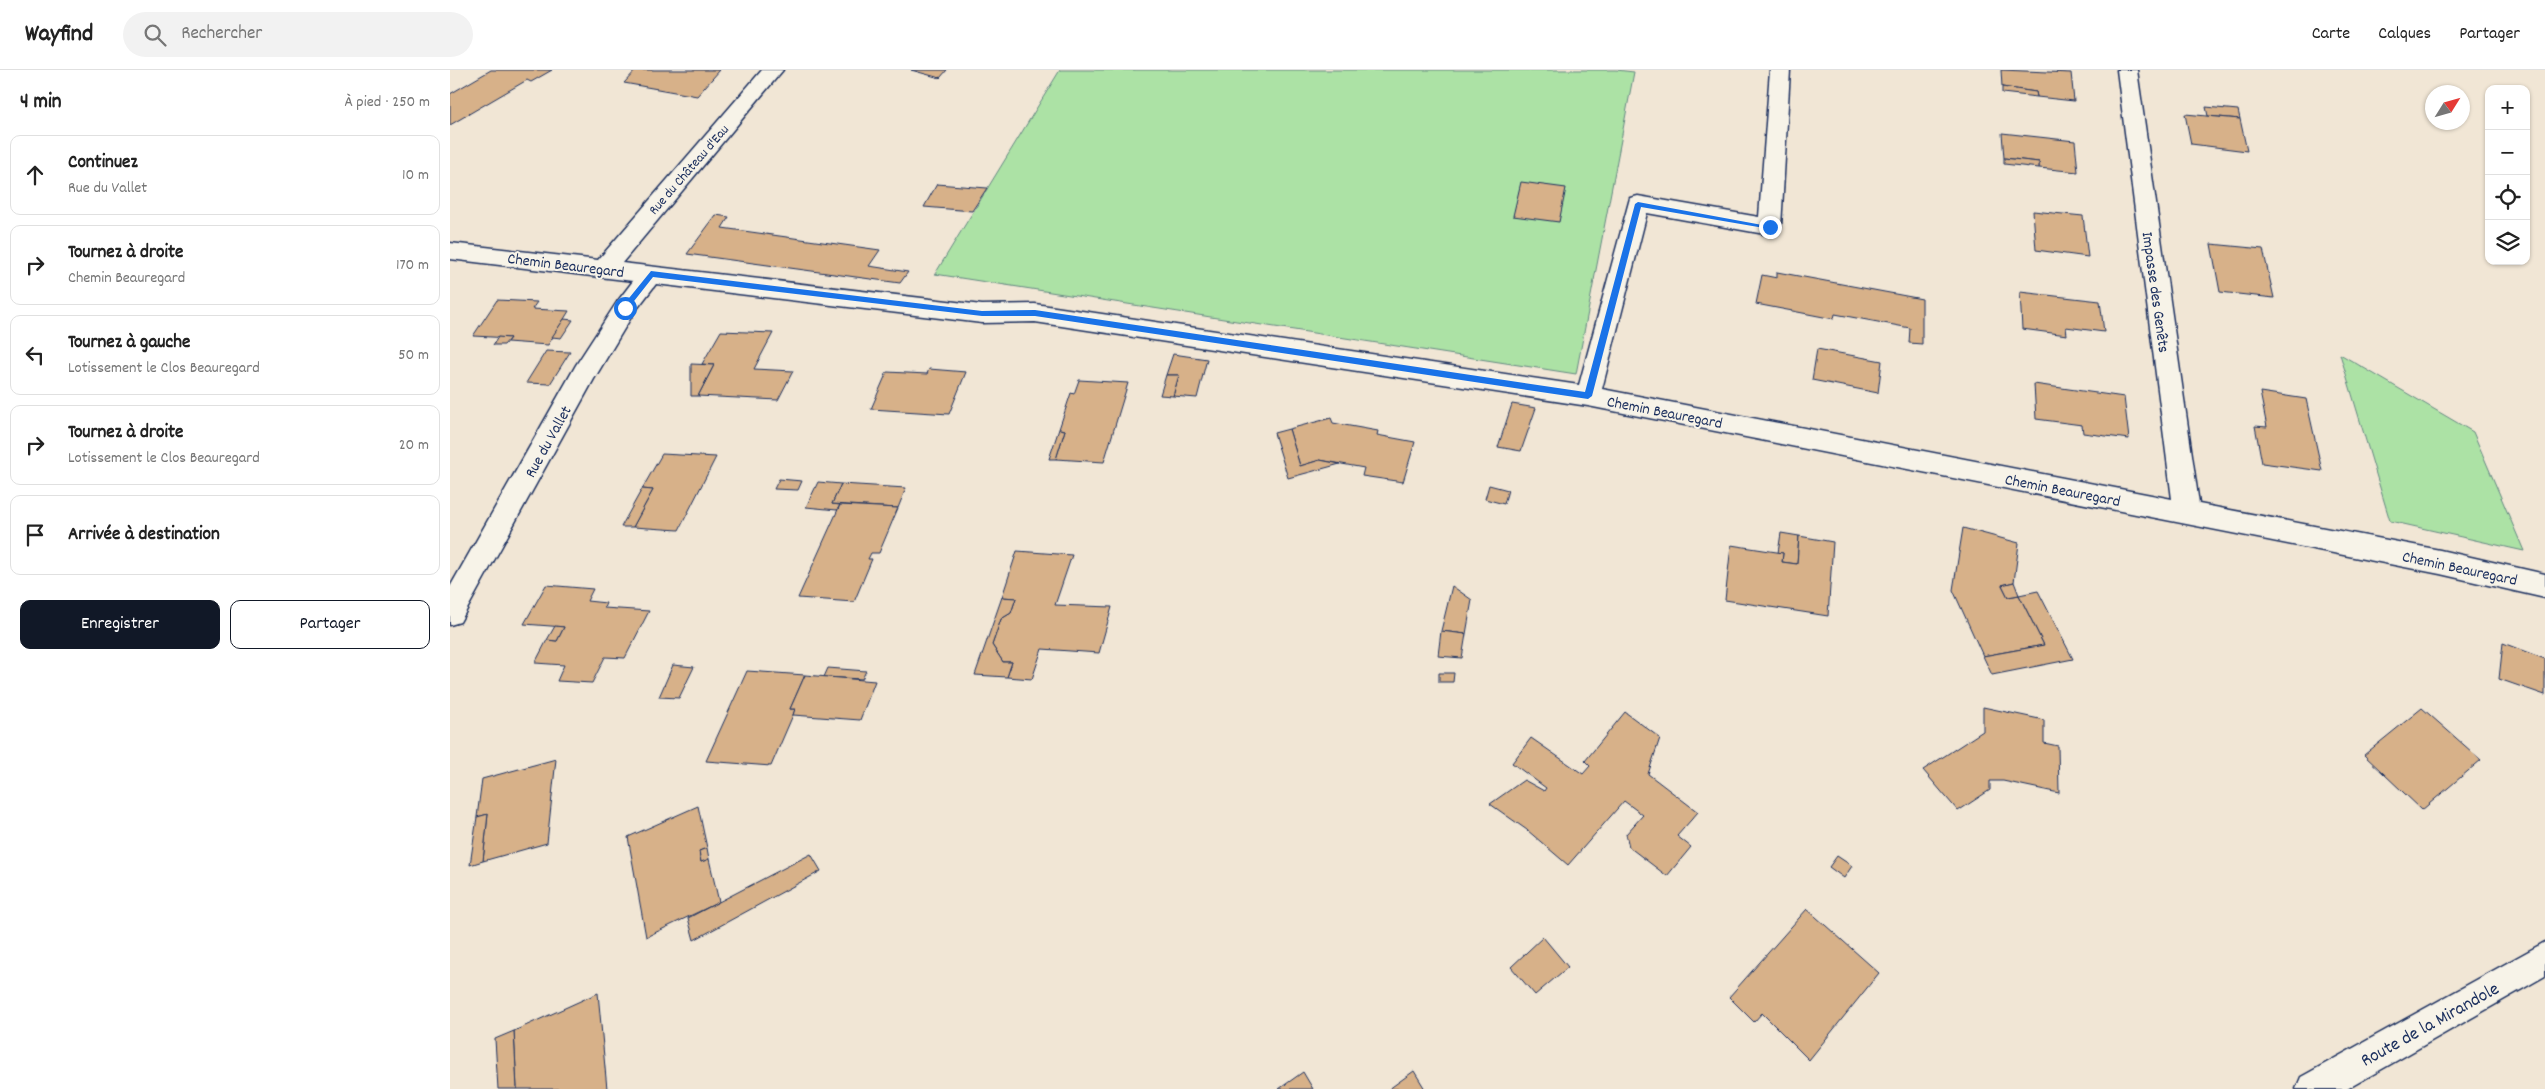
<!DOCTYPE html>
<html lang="fr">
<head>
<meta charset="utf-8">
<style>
	body { margin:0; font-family:Dekko,sans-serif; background:#f2f2f2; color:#222 }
	.controls { position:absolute; right:15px; top:15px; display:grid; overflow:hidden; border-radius:10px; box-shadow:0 1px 4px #0004 }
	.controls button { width:45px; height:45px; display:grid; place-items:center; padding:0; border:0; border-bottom:1px solid #e0e0e0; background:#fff; color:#222; font:25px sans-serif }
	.compass { position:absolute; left:1975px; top:15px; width:45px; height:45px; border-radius:50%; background:#fff; box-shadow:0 1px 4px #0004; rotate:53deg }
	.stop { position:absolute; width:15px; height:15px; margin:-11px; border:4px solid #1a73e8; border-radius:50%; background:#fff }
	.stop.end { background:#1a73e8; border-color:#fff; box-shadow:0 1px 5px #0008 }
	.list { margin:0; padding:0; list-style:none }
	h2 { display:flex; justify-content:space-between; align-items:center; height:65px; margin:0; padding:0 20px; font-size:21px }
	h2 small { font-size:16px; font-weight:400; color:#767676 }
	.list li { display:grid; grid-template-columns:32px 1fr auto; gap:15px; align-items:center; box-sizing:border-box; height:80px; margin:0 10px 10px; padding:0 10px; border:1px solid #e0e0e0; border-radius:10px }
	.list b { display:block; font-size:19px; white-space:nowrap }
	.list p { margin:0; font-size:16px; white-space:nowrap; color:#767676 }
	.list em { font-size:16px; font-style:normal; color:#767676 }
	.actions { display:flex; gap:10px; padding:15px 20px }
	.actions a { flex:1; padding:11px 0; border:1px solid #111827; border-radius:10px; text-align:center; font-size:18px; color:#111827 }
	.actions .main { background:#111827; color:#fff }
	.icon { flex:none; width:28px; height:28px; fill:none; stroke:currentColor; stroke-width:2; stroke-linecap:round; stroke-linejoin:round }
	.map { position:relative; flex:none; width:2095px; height:1019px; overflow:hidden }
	header { display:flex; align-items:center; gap:30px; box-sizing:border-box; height:70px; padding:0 25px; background:#fff; border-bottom:1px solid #e0e0e0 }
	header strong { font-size:24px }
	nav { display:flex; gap:28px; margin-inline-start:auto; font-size:18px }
	.search { width:350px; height:45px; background:#f2f2f2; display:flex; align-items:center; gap:12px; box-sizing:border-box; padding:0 18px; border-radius:28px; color:#767676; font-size:19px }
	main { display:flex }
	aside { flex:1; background:#fff }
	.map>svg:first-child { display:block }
</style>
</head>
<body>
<header>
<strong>Wayfind</strong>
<div class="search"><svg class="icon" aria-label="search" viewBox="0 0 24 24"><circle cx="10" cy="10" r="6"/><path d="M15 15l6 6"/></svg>Rechercher</div>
<nav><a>Carte</a><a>Calques</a><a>Partager</a></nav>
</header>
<main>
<aside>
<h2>4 min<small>À pied · 250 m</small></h2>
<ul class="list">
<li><svg class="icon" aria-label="ahead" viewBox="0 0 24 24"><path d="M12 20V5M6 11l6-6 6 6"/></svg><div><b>Continuez</b><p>Rue du Vallet</p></div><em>10 m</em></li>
<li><svg class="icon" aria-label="right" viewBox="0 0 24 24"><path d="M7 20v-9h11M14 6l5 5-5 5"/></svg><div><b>Tournez à droite</b><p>Chemin Beauregard</p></div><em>170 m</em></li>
<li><svg class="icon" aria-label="left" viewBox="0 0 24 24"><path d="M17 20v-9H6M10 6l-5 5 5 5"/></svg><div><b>Tournez à gauche</b><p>Lotissement le Clos Beauregard</p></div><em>50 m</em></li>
<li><svg class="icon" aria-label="right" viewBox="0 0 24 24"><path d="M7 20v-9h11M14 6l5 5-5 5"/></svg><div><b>Tournez à droite</b><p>Lotissement le Clos Beauregard</p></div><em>20 m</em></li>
<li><svg class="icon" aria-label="arrive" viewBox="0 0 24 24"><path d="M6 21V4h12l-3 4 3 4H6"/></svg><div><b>Arrivée à destination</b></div></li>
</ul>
<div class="actions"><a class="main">Enregistrer</a><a>Partager</a></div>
</aside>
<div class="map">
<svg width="2095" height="1019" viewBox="0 0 2095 1019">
	<rect width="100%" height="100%" fill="#f1e6d5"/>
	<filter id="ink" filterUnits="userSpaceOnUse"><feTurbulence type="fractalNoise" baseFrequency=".02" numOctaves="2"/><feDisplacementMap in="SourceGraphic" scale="10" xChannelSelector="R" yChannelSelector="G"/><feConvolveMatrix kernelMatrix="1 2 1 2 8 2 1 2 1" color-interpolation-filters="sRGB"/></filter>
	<g filter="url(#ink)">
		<g fill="#ace2a5" stroke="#648882">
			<path d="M610,0H1166L1184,2L1126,304L485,204Z"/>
			<path d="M1890,284L2023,362L2074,481L1940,451Z"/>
		</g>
		<g fill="#d7b189" stroke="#1b2f5e">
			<path d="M41,0H102L81,12L77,10L0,55V24Z"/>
			<path d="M186,0H270L247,26L174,13Z"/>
			<path d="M461,0H497L490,8Z"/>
			<path d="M1551,0L1621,3L1624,31L1587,27L1586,22L1552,17Z"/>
			<path d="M1552,17L1586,22L1587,27L1552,23Z"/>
			<path d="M1756,37L1788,40L1790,49L1758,46Z"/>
			<path d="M1735,44L1790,49L1797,81L1741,74Z"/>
			<path d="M1552,63L1625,71L1628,102L1589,98V92L1554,88Z"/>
			<path d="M1554,88L1589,92V98L1554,94Z"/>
			<path d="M1071,112L1116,118L1109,152L1063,146Z"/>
			<path d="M487,114L537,118L522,141L474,137Z"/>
			<path d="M1583,141L1633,146L1638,187L1586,180Z"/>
			<path d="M266,145L279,147L272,158L430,180L419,196L458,202L450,213L237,184Z"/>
			<path d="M1761,174L1813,179L1824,228L1770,222Z"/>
			<path d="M1327,202L1472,229V274L1459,273L1460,258L1385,244L1384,249L1306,234L1312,205L1327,208Z"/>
			<path d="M1570,222L1650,231L1654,262L1616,257L1617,265L1572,259Z"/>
			<path d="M47,230L87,232L82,239L119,241L98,275L57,272L60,268L23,266Z"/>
			<path d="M114,249L123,250L111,268L102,267Z"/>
			<path d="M271,261L323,263L304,299L343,301L328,330L248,326L264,295L252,294Z"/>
			<path d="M48,267L60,268L54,275H43Z"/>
			<path d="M1367,279L1432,291L1428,323L1362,310Z"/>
			<path d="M96,281L120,282L100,314L76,313Z"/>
			<path d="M723,284L757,289L747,328L723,326L729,305H716Z"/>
			<path d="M241,294L264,295L248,326H241Z"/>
			<path d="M479,299L516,302L499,344L421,339L437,302L477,304Z"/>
			<path d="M716,305H729L723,326L710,325Z"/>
			<path d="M629,310L678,313L654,392L606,389L615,360L609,359L621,323L624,324Z"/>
			<path d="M1584,314L1674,327L1679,369L1633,363L1632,355L1586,349Z"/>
			<path d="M1810,322L1856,329L1872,401L1812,393L1805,356L1817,357Z"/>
			<path d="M1062,334L1086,338L1071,381L1048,377Z"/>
			<path d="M881,348L883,353L928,361L927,365L965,372L953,412L912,406L914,398L870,390L850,396L839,359Z"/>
			<path d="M609,359L615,360L606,389H599Z"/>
			<path d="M839,359L850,396L870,390L890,394L838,408L824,363Z"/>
			<path d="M212,384L266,387L229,460L183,457L203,420L192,419Z"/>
			<path d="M329,409L352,411L348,420L324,419Z"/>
			<path d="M368,412L391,414L382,434L390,435L387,440L356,437Z"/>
			<path d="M391,414L456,418L448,438L382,434Z"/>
			<path d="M1039,415L1058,420L1054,434L1035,429Z"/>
			<path d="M192,419L203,420L183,457H171Z"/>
			<path d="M390,435L448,438L429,483H421L418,489H422L404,532L348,528Z"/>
			<path d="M1513,458L1569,473L1564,512L1552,515L1558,527L1569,525L1594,575L1533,586L1503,520Z"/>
			<path d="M1331,463L1349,466L1347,494L1332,492L1333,483H1328Z"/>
			<path d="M1349,466L1383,472L1378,546L1275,530L1281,475L1333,483L1332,492L1347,494Z"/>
			<path d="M567,481L622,485L605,535L662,537L649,583L592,579L582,609L557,607L562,592H553L542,575L551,549L561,543L566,528L552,527Z"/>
			<path d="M1564,512L1569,525L1558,527L1552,515Z"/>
			<path d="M96,515L143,519L137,531L156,533L154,538L199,541L175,588L155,587L142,613L107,611L114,595L85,593L97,570L107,571L114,557L74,554Z"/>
			<path d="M1002,516L1022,530L1016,564L991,561Z"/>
			<path d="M1588,521L1623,589L1542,605L1533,586L1594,575L1569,525Z"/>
			<path d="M552,527L566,528L561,543L551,549L542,575L553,592H562L557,607L525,605Z"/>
			<path d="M105,556L114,557L107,571L97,570Z"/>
			<path d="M991,561L1016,564L1012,588L988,586Z"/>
			<path d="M2053,573L2095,589V625L2049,609Z"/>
			<path d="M223,595L244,597L229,628L209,627Z"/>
			<path d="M378,598L416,601L412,609L374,607Z"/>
			<path d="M297,601L355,605L340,639H345L343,645L321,696L256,691Z"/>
			<path d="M989,603H1004L1003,612H989Z"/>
			<path d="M355,605L425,611L410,650L343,645L345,639H340Z"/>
			<path d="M1533,637L1594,650V673L1608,676L1609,723L1553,711H1540V720L1508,741L1473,700L1533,661Z"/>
			<path d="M1972,638L2031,690L1972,740L1914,685Z"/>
			<path d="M1175,642L1210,668L1198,704L1248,742L1227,766L1241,777L1217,806L1179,777L1176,764L1193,745L1174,731L1118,795L1077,760L1040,734L1074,710L1094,721L1096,718L1062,693L1081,668L1133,704L1140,696L1135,691Z"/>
			<path d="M106,689L97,773L33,791L38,744L27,747L32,709Z"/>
			<path d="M248,736L257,778L249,781L251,792L259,789L269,832L196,867L178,767Z"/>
			<path d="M38,744L33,791L20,795L27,747Z"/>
			<path d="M257,778L259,789L251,792L249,781Z"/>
			<path d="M361,784L371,801L244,870L238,848Z"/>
			<path d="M1387,786L1402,796L1394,808L1379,797Z"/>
			<path d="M1357,839L1429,903L1359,990L1312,943L1304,952L1279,927Z"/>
			<path d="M1093,867L1118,897L1085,925L1061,897Z"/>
			<path d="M148,923L157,1019H67L64,961Z"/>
			<path d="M64,961L67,1019H48L45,969Z"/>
			<path d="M964,1001L975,1019H939Z"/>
			<path d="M853,1002L863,1019H829Z"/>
		</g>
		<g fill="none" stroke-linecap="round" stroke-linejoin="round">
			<defs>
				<g id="minor">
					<path d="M312,0H333L172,193L532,235L585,234L1129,315L1180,128L1188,126L1309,147L1320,0H1340L1331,157L1328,163L1320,165L1197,143L1152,319L1722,429L1667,0H1687L1749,434L1990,480L2095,504V528L1990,504L1138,336L585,252L532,253L206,214L183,244L144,309L10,552L0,555V517L126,295L167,232L183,211L0,189V173L148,190Z"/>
					<path d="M2095,872V906L1897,1019H1846L1851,1007Z"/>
				</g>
			</defs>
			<use href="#minor" stroke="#1b2f5e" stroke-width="3"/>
			<use href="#minor" fill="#f7f3e8" fill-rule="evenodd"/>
		</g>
	</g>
	<path fill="#1a73e8" d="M1188,132L1323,157L1320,159L1191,137L1142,326L1138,329L585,246H532L203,207L177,240L171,238L201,201L532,241L585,240L1135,322L1185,134Z"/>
	<g text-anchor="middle" stroke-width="4" stroke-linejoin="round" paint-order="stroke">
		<g font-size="14" fill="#1b2f5e" stroke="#f7f3e8">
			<text transform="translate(238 99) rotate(-49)" y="5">Rue du Château d'Eau</text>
		</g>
		<g font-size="16" fill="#1b2f5e" stroke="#f7f3e8">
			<text transform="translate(116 194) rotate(7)" y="6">Chemin Beauregard</text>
			<text transform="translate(1707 222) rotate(82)" y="6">Impasse des Genêts</text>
			<text transform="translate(1215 341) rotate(11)" y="6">Chemin Beauregard</text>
			<text transform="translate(97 371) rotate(-61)" y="6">Rue du Vallet</text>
			<text transform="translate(1613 419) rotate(11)" y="6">Chemin Beauregard</text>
			<text transform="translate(2010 497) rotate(12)" y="6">Chemin Beauregard</text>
		</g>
		<g font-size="19" fill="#1b2f5e" stroke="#f7f3e8">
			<text transform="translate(1979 953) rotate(-29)" y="7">Route de la Mirandole</text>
		</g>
	</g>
</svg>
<div class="controls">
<button>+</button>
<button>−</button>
<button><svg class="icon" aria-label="locate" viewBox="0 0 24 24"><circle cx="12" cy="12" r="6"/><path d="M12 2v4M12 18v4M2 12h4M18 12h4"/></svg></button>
<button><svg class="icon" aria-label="layers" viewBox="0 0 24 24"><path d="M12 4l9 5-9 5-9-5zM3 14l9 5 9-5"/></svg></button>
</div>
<svg class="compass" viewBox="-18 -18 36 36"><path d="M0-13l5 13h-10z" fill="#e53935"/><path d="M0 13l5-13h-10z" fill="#767676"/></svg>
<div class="stop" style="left:175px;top:238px"></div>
<div class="stop end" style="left:1320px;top:157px"></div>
</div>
</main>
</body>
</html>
